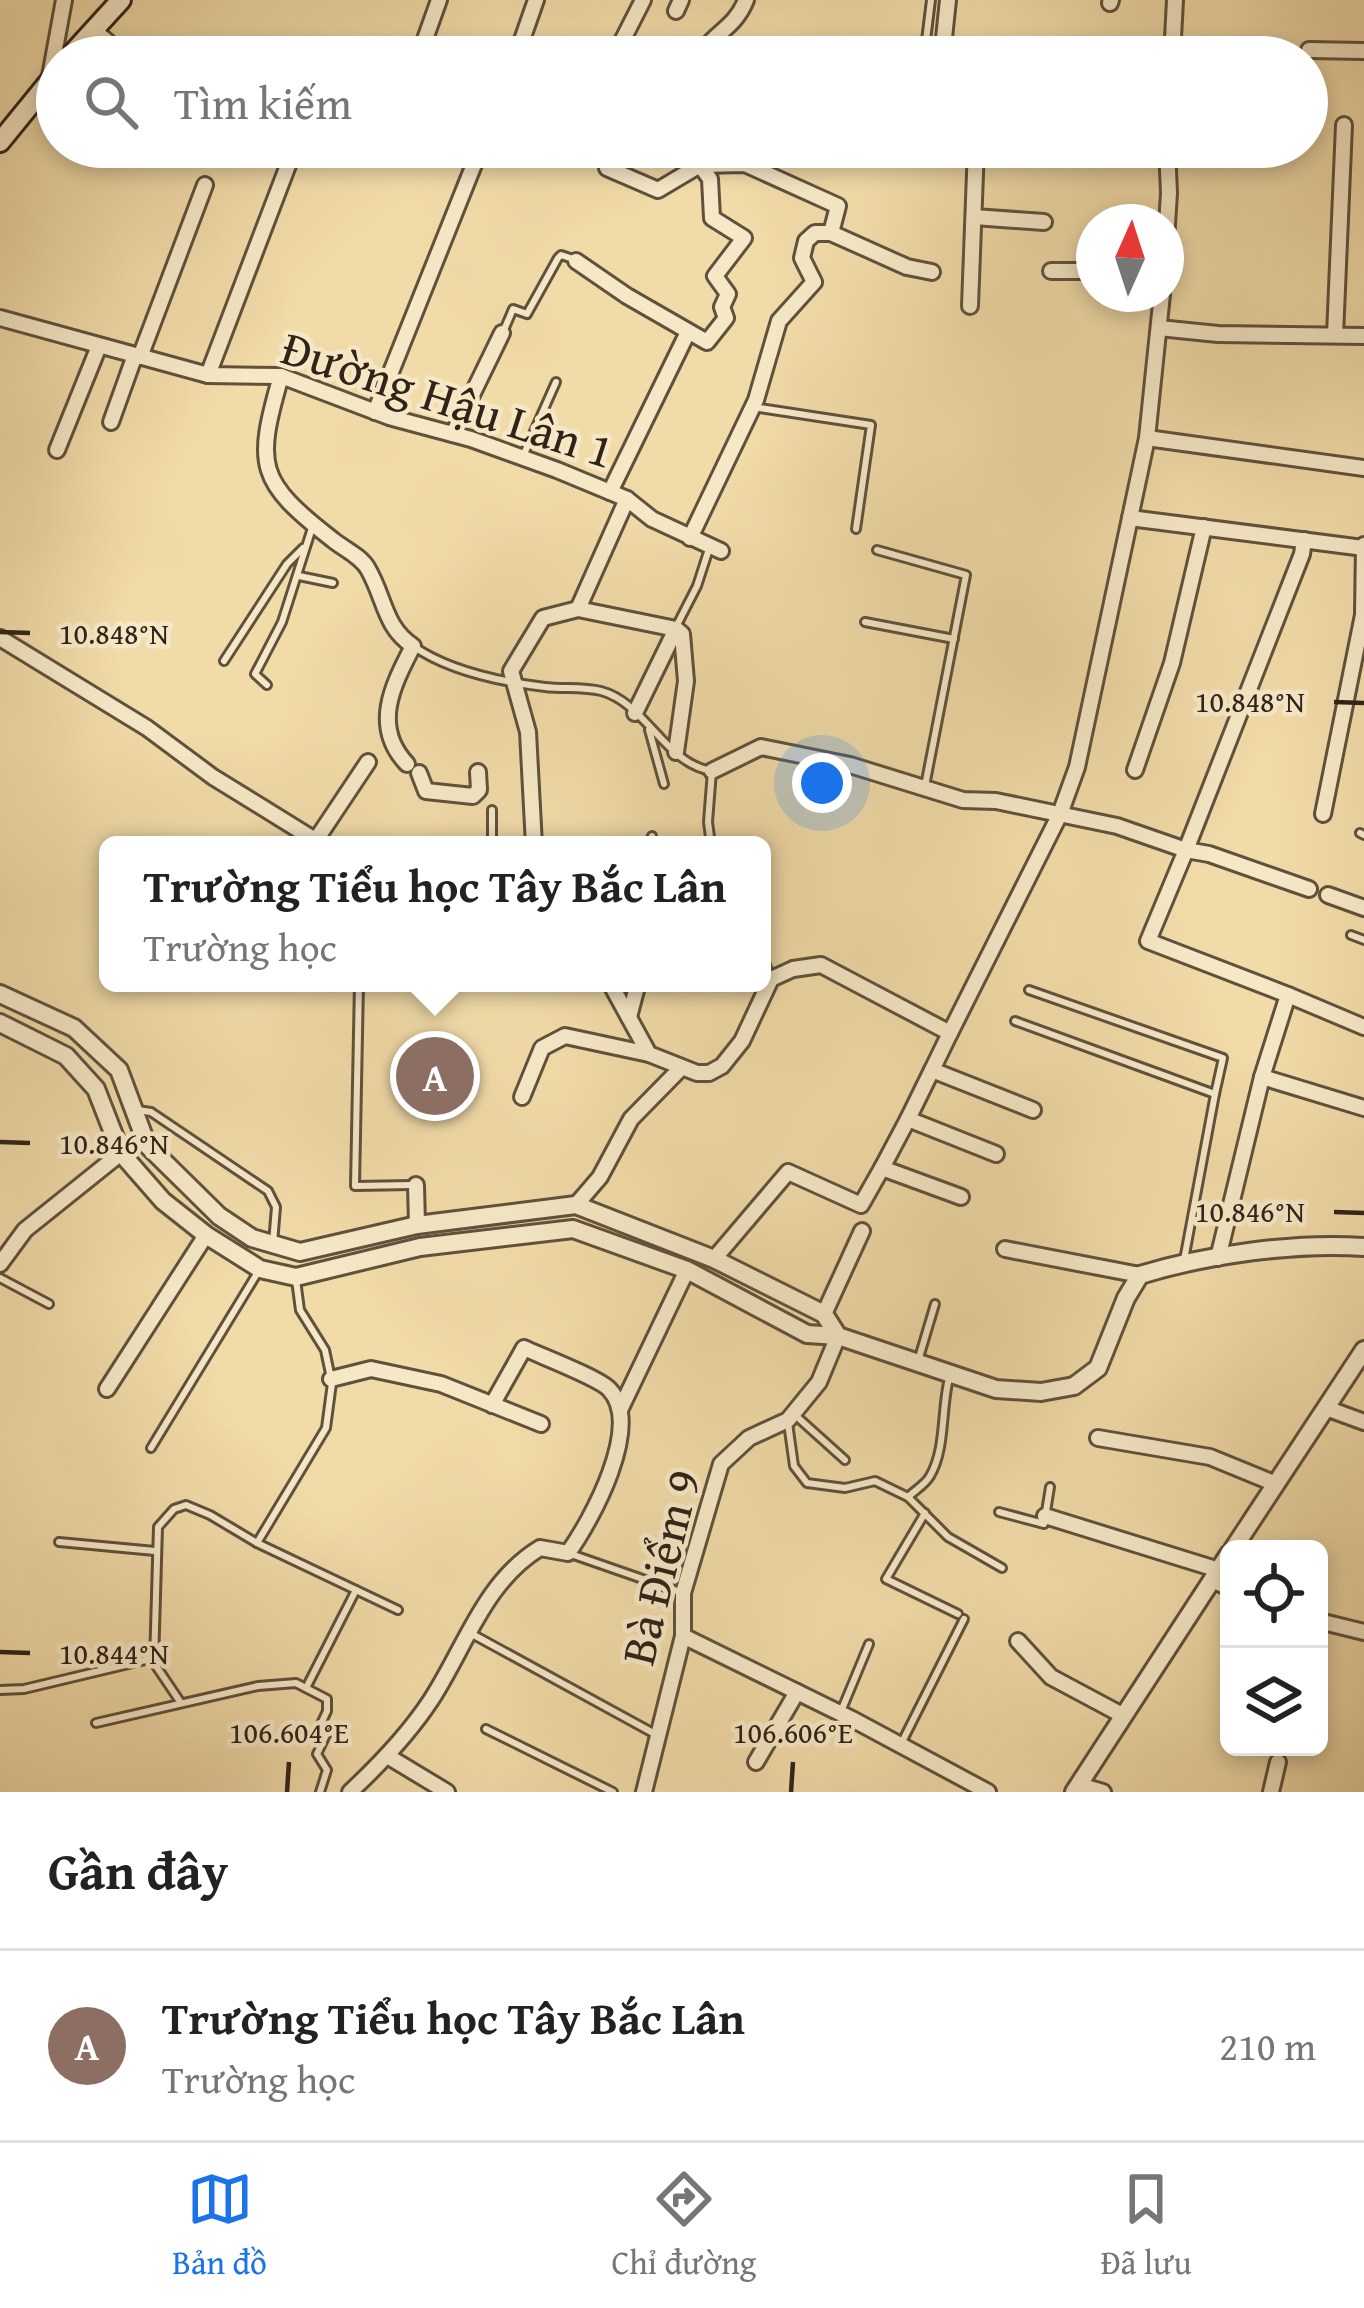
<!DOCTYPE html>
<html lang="vi">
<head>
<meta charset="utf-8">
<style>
	body { margin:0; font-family:"Gentium Book Plus",serif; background:#f6f6f6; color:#222 }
	.controls { position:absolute; right:36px; bottom:36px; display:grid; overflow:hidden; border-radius:18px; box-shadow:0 6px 18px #0003 }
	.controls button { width:108px; height:108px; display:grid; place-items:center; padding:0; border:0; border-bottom:3px solid #e0e0e0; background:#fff; color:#222; font:60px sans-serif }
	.compass { position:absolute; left:1076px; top:204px; width:108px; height:108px; border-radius:50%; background:#fff; box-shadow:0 6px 18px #0003; rotate:3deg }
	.you { position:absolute; left:822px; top:783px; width:42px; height:42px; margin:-30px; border:9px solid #fff; border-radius:50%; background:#1a73e8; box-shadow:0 0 0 18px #1a73e833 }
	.badge { display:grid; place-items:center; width:78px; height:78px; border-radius:50%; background:#1a73e8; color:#fff; font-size:39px; font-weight:700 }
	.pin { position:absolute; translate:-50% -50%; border:6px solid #fff; box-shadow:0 3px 12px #0006 }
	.popup { position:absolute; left:99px; top:836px; width:672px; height:156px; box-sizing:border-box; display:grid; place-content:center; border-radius:18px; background:#fff; filter:drop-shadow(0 3px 9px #0005); font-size:39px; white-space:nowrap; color:#767676 }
	.popup b { font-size:45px; color:#222 }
	.popup::after { content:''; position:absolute; left:50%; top:100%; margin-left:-24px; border:24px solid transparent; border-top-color:#fff }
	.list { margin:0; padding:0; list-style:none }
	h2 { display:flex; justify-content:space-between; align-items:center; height:156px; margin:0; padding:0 48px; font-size:51px }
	h2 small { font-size:39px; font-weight:400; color:#767676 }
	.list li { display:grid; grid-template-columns:78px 1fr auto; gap:36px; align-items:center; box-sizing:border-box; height:192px; padding:0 48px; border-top:3px solid #e0e0e0 }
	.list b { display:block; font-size:45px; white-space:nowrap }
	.list p { margin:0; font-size:39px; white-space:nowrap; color:#767676 }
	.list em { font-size:39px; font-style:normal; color:#767676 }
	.icon { flex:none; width:66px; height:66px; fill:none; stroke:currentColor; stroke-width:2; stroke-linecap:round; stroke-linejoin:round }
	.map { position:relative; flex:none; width:1364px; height:1792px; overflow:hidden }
	.search { position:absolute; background:#fff; box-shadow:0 6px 18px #0003; left:36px; right:36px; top:36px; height:132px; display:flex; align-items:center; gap:30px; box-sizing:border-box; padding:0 42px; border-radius:66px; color:#767676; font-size:45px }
	.sheet { height:348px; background:#fff }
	nav { display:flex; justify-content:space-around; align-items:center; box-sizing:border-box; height:168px; border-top:3px solid #e0e0e0; background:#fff; font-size:33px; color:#767676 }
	nav a { display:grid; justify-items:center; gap:6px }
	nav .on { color:#1a73e8 }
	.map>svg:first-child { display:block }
</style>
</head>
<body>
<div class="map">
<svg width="1364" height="1792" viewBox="0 0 1364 1792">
	<rect width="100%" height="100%" fill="#f1dba9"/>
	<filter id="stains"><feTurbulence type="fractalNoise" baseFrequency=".00167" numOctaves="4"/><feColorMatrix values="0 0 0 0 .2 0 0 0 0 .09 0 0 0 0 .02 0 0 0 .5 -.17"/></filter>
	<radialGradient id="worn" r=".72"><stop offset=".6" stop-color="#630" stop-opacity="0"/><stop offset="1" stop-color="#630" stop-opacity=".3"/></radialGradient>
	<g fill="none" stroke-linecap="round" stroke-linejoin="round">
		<defs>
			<g id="service">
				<path d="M924,57L931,0"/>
				<path d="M504,330L513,309L527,314L558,258L561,255L573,259"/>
				<path d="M753,407L871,425L856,529"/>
				<path d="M524,454L556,382"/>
				<path d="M877,550L966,575L925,786"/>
				<path d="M299,576L333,583"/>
				<path d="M865,622L954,639"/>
				<path d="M677,625L697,586L709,549"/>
				<path d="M413,646C449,671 502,682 545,687C563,689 584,687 601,691C646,703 665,764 712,771L708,822L711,845"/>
				<path d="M224,661L287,564L303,548"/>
				<path d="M267,685L255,674L282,622L312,528"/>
				<path d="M649,730L664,784"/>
				<path d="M1360,833L1364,835"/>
				<path d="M492,845V810"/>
				<path d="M648,845L652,836"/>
				<path d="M1351,935L1364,940"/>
				<path d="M762,954L771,979"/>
				<path d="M359,983L355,1186L412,1185"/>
				<path d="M1029,990L1223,1058L1215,1094"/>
				<path d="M1015,1021L1215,1094L1184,1260"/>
				<path d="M138,1110L151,1112L268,1191L276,1207L273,1243"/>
				<path d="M0,1278L49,1304"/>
				<path d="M296,1280L300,1310L325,1350L332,1383L326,1428L257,1543L398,1610"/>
				<path d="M918,1361L935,1304"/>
				<path d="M795,1415L845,1460"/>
				<path d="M788,1423L794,1466L807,1483L845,1488L875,1481L908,1497L948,1537L1002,1568"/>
				<path d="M151,1448L258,1272"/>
				<path d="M908,1497C914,1491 926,1484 930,1476C946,1449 941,1410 949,1378"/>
				<path d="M999,1512L1044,1524L1050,1487"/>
				<path d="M925,1513L886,1579L958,1614"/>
				<path d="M59,1542L155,1551"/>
				<path d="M568,1553L680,1592"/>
				<path d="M472,1634L655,1734"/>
				<path d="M306,1688L356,1590"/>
				<path d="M0,1690L24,1689L154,1658"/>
				<path d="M181,1703L154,1663L158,1527L174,1509L186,1505L210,1515L257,1543"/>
				<path d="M842,1709L869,1644"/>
				<path d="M96,1723L258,1686L296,1683L327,1699V1711L321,1724L326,1735L317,1754L327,1770L320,1792"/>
				<path d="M486,1729L613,1792"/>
				<path d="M902,1742L964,1619"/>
			</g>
			<g id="minor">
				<path d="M1110,3L1111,0"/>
				<path d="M676,11L681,0"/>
				<path d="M94,30L125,57"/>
				<path d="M424,42L439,0"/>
				<path d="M1309,50L1364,51"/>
				<path d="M516,57L536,0"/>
				<path d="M614,57L643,0"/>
				<path d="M700,57C713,32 734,30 746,0"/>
				<path d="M942,57L948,0"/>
				<path d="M1172,57L1175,0"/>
				<path d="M49,82L64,0"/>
				<path d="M689,147L700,165L745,164L838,206L831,233L907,267L932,272"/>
				<path d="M974,217L1044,222"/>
				<path d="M1166,240L1169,193L1167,147"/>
				<path d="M576,261L627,296L707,342L726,318L722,307L728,294L715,276L744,238L712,218L710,179L700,165L658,190L607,168"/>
				<path d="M1051,271H1094"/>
				<path d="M970,306L976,147"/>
				<path d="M0,318L208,375L281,376L389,417L471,439L557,470L627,499L652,519L721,551"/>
				<path d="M1159,328L1218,334L1364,336"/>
				<path d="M1335,335L1344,125"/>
				<path d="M140,357L205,185"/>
				<path d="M208,375L295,147"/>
				<path d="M281,376C255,466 257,481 333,540C344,549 361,556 368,569C385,598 384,627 413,646C393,685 371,726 407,764"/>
				<path d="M375,412L481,147"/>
				<path d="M111,422L135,355"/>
				<path d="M453,434L502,333"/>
				<path d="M1147,438L1364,468"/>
				<path d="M57,450L99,346"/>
				<path d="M610,492L687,334"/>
				<path d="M627,499L578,609L676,629L682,634L686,681L676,752"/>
				<path d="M1130,518L1364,548"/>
				<path d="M690,538L756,400L779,321L814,282L802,258L806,241L815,233H831"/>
				<path d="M1304,540L1302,554L1186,850L1209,854L1309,889"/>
				<path d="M0,638L147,728L213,777L323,845"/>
				<path d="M635,713L676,629"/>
				<path d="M1135,770L1172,663L1204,527"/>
				<path d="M712,771L761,747L850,765L963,800L996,801L1117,826L1186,850L1148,941L1288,995L1262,1077L1218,1258"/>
				<path d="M419,773L426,791L473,796L479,790L478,772"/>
				<path d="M1323,814L1363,615L1364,545"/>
				<path d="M316,840L368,762"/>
				<path d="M534,845L528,732L511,671L543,618L578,609"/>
				<path d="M1328,895L1364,908"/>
				<path d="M610,983L649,1054L697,1073H709L722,1066L742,1041L771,979L793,969L821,965L950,1033L932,1070L1033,1110"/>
				<path d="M1288,995L1364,1027"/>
				<path d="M629,1017L638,983"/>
				<path d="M950,1033L1060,814L1077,767L1147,438L1162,294"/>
				<path d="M932,1070L908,1119L996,1154"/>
				<path d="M1262,1077L1364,1108"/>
				<path d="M522,1097L542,1048L565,1036L649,1054"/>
				<path d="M882,1168L908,1119"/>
				<path d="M416,1185L417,1225"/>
				<path d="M576,1205L600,1177L631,1119L681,1068"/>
				<path d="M1005,1249L1140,1275"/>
				<path d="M714,1259L788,1172L861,1205L882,1168L961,1197"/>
				<path d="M0,1264L25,1230L121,1153"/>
				<path d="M824,1314L862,1231"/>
				<path d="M331,1379L371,1369L441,1384L541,1424"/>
				<path d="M107,1389L206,1235"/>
				<path d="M1326,1408L1364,1422"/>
				<path d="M620,1410L687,1270"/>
				<path d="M1098,1438L1210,1457L1276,1484"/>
				<path d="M1045,1516L1219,1570"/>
				<path d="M1212,1580L1229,1588"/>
				<path d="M1319,1621L1364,1632"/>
				<path d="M683,1636L852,1719L988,1792"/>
				<path d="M1018,1641L1051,1677L1124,1716"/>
				<path d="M389,1757L447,1792"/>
				<path d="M756,1762L797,1692"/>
				<path d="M1079,1785L1103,1792"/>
				<path d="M350,1792C380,1764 408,1735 431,1700C465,1648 484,1582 540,1548L568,1553C591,1521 644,1425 609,1389C599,1378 541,1356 524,1348L492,1405"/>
				<path d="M644,1792L683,1636V1593L721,1464L749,1438L788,1420L819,1382L838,1336"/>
				<path d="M1271,1792L1278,1762"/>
			</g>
			<g id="tertiary">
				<path d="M0,994L74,1028L119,1070L147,1145L219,1216L252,1238L300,1252L417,1225L576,1205L714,1259L824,1314L838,1336"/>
				<path d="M0,1023L66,1056L96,1089L121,1153L163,1201L206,1235L260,1269L296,1277L420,1247L573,1229L687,1270L807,1334L838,1336L996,1389L1041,1392L1074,1386L1098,1368L1126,1298L1140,1275C1205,1255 1295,1242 1364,1247"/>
				<path d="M1233,1549L1364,1350"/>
				<path d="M1074,1792L1229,1554"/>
			</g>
			<g id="secondary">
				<path d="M69,57L121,0"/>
				<path d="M0,142L57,72"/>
			</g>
		</defs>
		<use href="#service" stroke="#60513c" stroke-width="12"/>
		<use href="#minor" stroke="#60513c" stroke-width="20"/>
		<use href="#tertiary" stroke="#60513c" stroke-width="22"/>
		<use href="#secondary" stroke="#302318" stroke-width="24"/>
		<use href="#service" stroke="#f6e8c7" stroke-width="6"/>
		<use href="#minor" stroke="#f6e8c7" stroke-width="14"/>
		<use href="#tertiary" stroke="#f6e8c7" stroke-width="16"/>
		<use href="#secondary" stroke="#f6e8c7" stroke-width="18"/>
	</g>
	<path fill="none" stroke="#302318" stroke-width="4.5" d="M0,632L30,633M1334,702L1364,703M0,1142L30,1143M1334,1212L1364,1213M0,1652L30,1653M287,1792L289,1762M791,1792L793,1762"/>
	<g text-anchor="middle" stroke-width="9" stroke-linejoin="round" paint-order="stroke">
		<g font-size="48" fill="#302318" stroke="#f6e8c7">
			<text transform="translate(448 399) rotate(18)" y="17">Đường Hậu Lân 1</text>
			<text transform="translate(660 1567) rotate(-76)" y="17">Bà Điểm 9</text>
		</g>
	</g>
	<g font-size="30" text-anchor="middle" fill="#302318" stroke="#f6e8c7" stroke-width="9" stroke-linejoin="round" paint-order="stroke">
		<text x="114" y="644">10.848°N</text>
		<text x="1250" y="712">10.848°N</text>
		<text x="114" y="1154">10.846°N</text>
		<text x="1250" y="1222">10.846°N</text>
		<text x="114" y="1664">10.844°N</text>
		<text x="289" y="1743">106.604°E</text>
		<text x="793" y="1743">106.606°E</text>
	</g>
	<rect width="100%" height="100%" filter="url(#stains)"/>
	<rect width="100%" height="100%" fill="url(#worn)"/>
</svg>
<div class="controls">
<button><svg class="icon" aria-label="locate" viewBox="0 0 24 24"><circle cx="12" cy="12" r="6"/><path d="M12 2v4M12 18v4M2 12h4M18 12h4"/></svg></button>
<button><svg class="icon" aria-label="layers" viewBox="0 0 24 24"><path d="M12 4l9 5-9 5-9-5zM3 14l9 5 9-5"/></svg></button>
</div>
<svg class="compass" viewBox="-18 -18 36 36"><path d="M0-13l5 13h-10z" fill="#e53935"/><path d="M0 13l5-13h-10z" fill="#767676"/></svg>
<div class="you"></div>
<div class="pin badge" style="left:435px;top:1076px;background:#8d6e63">A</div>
<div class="popup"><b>Trường Tiểu học Tây Bắc Lân</b>Trường học</div>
<div class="search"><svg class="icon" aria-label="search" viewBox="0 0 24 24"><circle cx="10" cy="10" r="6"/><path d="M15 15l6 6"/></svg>Tìm kiếm</div>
</div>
<section class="sheet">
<h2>Gần đây<small></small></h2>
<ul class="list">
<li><span class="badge" style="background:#8d6e63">A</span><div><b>Trường Tiểu học Tây Bắc Lân</b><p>Trường học</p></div><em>210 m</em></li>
</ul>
</section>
<nav>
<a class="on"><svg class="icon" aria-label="map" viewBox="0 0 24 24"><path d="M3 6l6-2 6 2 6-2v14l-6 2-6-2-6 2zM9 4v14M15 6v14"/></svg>Bản đồ</a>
<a><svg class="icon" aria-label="directions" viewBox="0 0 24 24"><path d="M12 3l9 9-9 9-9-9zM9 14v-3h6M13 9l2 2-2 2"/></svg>Chỉ đường</a>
<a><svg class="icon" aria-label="saved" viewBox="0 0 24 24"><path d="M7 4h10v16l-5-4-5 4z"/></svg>Đã lưu</a>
</nav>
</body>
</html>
